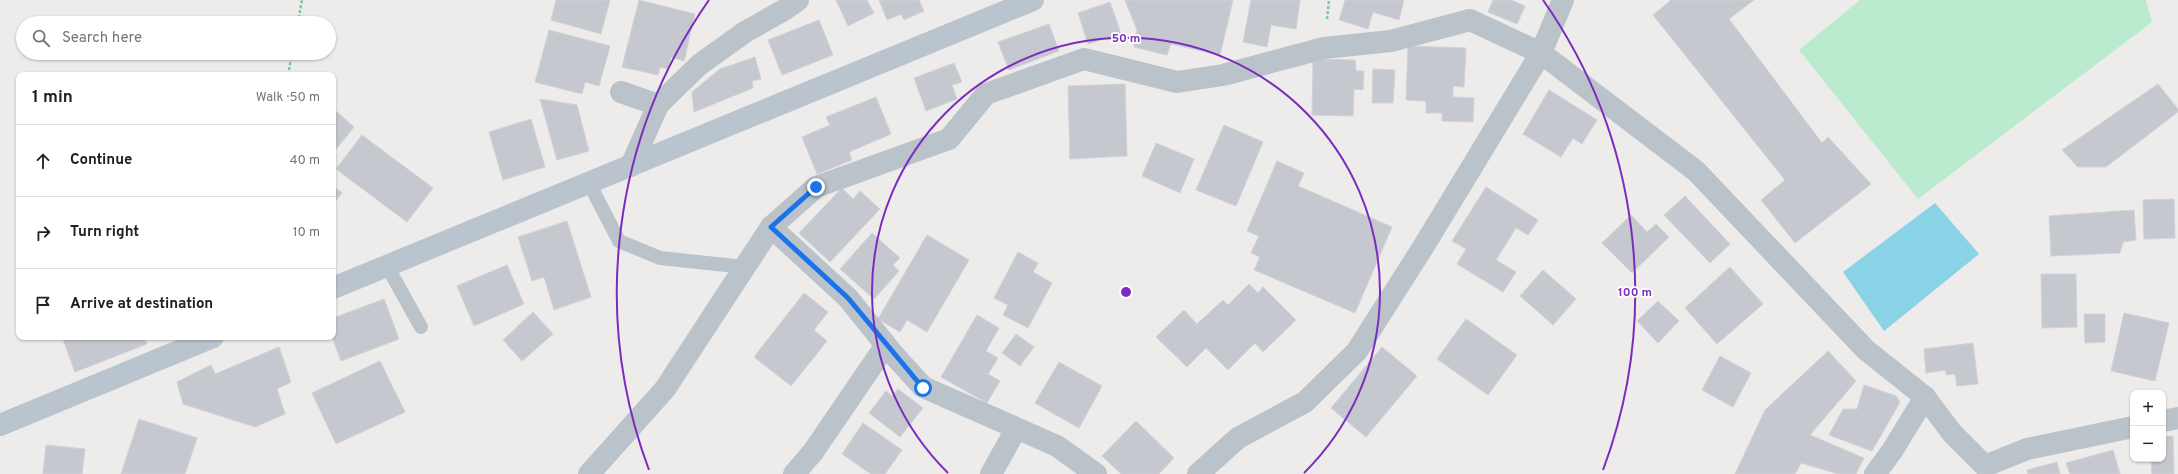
<!DOCTYPE html>
<html lang="en">
<head>
<meta charset="utf-8">
<style>
	body { margin:0; font-family:Overpass,sans-serif; background:#f6f6f6; color:#202124 }
	.controls { position:absolute; right:12px; bottom:12px; display:grid; overflow:hidden; border-radius:8px; box-shadow:0 1px 3px #0004 }
	.controls button { width:36px; height:36px; display:grid; place-items:center; padding:0; border:0; border-bottom:1px solid #e0e0e0; background:#fff; color:#202124; font:20px sans-serif }
	.stop { position:absolute; width:12px; height:12px; margin:-9px; border:3px solid #1a73e8; border-radius:50%; background:#fff }
	.stop.end { background:#1a73e8; border-color:#fff; box-shadow:0 1px 4px #0008 }
	.list { margin:0; padding:0; list-style:none }
	h2 { display:flex; justify-content:space-between; align-items:center; height:52px; margin:0; padding:0 16px; font-size:17px }
	h2 small { font-size:13px; font-weight:400; color:#757577 }
	.list li { display:grid; grid-template-columns:26px 1fr auto; gap:12px; align-items:center; box-sizing:border-box; height:72px; padding:0 16px; border-top:1px solid #e0e0e0 }
	.list b { display:block; font-size:15px; white-space:nowrap }
	.list em { font-size:13px; font-style:normal; color:#757577 }
	.icon { flex:none; width:22px; height:22px; fill:none; stroke:currentColor; stroke-width:2; stroke-linecap:round; stroke-linejoin:round }
	.map { position:relative; flex:none; width:2178px; height:474px; overflow:hidden }
	.search { position:absolute; background:#fff; box-shadow:0 1px 3px #0004; left:16px; top:16px; width:320px; height:44px; display:flex; align-items:center; gap:10px; box-sizing:border-box; padding:0 14px; border-radius:22px; color:#757577; font-size:15px }
	.panel { position:absolute; background:#fff; box-shadow:0 1px 3px #0004; left:16px; top:72px; width:320px; height:268px; border-radius:8px }
	.map>svg:first-child { display:block }
</style>
</head>
<body>
<div class="map">
<svg width="2178" height="474" viewBox="0 0 2178 474">
	<rect width="100%" height="100%" fill="#eeebeb"/>
	<path fill="#bbebce" d="M1860,0H2146L2152,22L1918,199L1799,50Z"/>
	<path fill="#8ad2e6" d="M1935,203L1979,254L1884,331L1843,272Z"/>
	<g fill="#c5c8ce" stroke="#d0d2d7">
		<path d="M556,0H610L601,34L551,20Z"/>
		<path d="M639,0L695,14L684,61L671,57L668,69L660,67L658,75L622,67Z"/>
		<path d="M836,0H867L874,13L848,26Z"/>
		<path d="M879,0H919L924,11L904,20L901,14L887,20Z"/>
		<path d="M1125,0H1233L1220,55L1171,44L1167,55L1134,47L1137,30Z"/>
		<path d="M1251,0H1300L1296,29L1271,25L1267,47L1243,42Z"/>
		<path d="M1345,0H1404L1399,20L1373,12L1368,29L1339,20Z"/>
		<path d="M1493,0H1511L1525,6L1517,24L1488,12Z"/>
		<path d="M1669,0H1754L1729,19L1822,143L1828,137L1871,184L1795,243L1761,200L1785,180L1653,15L1670,1Z"/>
		<path d="M1110,2L1121,34L1088,44L1078,13Z"/>
		<path d="M819,20L833,55L782,75L768,40Z"/>
		<path d="M1049,24L1059,51L1009,70L998,42Z"/>
		<path d="M549,30L610,46L599,86L585,82L582,94L535,82Z"/>
		<path d="M1408,46L1466,48L1464,87L1453,86V97L1474,98L1473,122L1442,121V113H1426V101L1406,100Z"/>
		<path d="M755,57L761,79L752,81L753,88L694,112L692,92L720,69Z"/>
		<path d="M1313,59L1355,60L1356,71H1364L1363,90L1354,89L1353,116L1312,115Z"/>
		<path d="M954,63L962,82L952,85L957,99L926,111L914,78Z"/>
		<path d="M1373,69L1395,70L1393,103H1372Z"/>
		<path d="M1125,84L1127,156L1070,159L1068,86Z"/>
		<path d="M2158,84L2178,109V112L2106,167H2078L2062,150Z"/>
		<path d="M1549,90L1597,120L1582,144L1573,138L1561,157L1523,134Z"/>
		<path d="M876,97L891,134L849,152L852,160L817,174L802,137L830,125L826,117Z"/>
		<path d="M540,99L577,105L589,151L557,160Z"/>
		<path d="M336,111L354,127L333,153V115Z"/>
		<path d="M531,119L545,167L503,180L489,132Z"/>
		<path d="M1224,125L1263,142L1236,206L1196,190Z"/>
		<path d="M362,135L433,188L407,222L336,169Z"/>
		<path d="M1156,143L1194,159L1180,193L1142,176Z"/>
		<path d="M1277,161L1304,173L1298,186L1392,227L1355,313L1254,270L1260,257L1251,253L1259,236L1247,231Z"/>
		<path d="M333,186L342,193L333,204Z"/>
		<path d="M1486,187L1538,220L1528,235L1516,228L1496,260L1516,272L1503,292L1457,264L1466,249L1452,241Z"/>
		<path d="M842,188L853,199L860,191L880,209L830,262L799,233Z"/>
		<path d="M1685,196L1730,244L1710,263L1664,215Z"/>
		<path d="M2174,199L2175,238L2144,239L2143,200Z"/>
		<path d="M2134,210L2136,240L2123,242L2120,253L2051,256L2049,216Z"/>
		<path d="M1631,215L1647,232L1656,224L1669,237L1632,273L1602,243Z"/>
		<path d="M567,221L591,297L554,310L544,277L532,281L518,237Z"/>
		<path d="M872,233L900,258L893,265L899,271L874,299L840,269Z"/>
		<path d="M927,235L969,260L927,332L907,320L900,332L878,319Z"/>
		<path d="M1018,252L1038,263L1033,272L1052,283L1028,328L1003,315L1008,305L994,298Z"/>
		<path d="M507,265L524,304L474,326L457,286Z"/>
		<path d="M1730,267L1763,304L1717,344L1685,308Z"/>
		<path d="M1543,270L1576,299L1553,325L1520,296Z"/>
		<path d="M2041,274H2076L2077,327L2042,328Z"/>
		<path d="M1249,284L1258,293L1263,287L1296,320L1263,352L1255,343L1228,370L1206,348L1187,367L1156,337L1184,310L1197,324L1223,300L1228,305Z"/>
		<path d="M804,293L828,312L814,330L827,341L791,386L754,357Z"/>
		<path d="M384,299L399,339L341,361L332,337L333,318Z"/>
		<path d="M1658,301L1679,321L1658,343L1637,321Z"/>
		<path d="M533,312L553,334L522,361L503,340Z"/>
		<path d="M2124,313L2169,323L2155,381L2111,371Z"/>
		<path d="M2084,314H2105V342L2085,343Z"/>
		<path d="M977,315L999,328L986,351L998,358L988,374L1000,381L987,403L941,377Z"/>
		<path d="M1466,319L1517,355L1488,395L1437,359Z"/>
		<path d="M1016,334L1034,347L1020,366L1002,353Z"/>
		<path d="M62,337H144L147,344L75,372Z"/>
		<path d="M1973,343L1978,384L1957,386L1955,374L1946,375V370L1926,373L1924,349Z"/>
		<path d="M279,347L291,382L277,389L285,414L255,427L183,404L177,382L211,365L215,374Z"/>
		<path d="M1382,347L1417,376L1366,437L1331,408Z"/>
		<path d="M1828,351L1856,381L1810,435L1864,458L1856,474H1838L1801,463L1795,474H1735L1765,410Z"/>
		<path d="M1720,356L1751,373L1733,407L1702,390Z"/>
		<path d="M380,361L405,412L336,444L312,393Z"/>
		<path d="M1059,362L1102,386L1079,428L1035,403Z"/>
		<path d="M1864,385L1896,396L1900,402L1872,451L1829,435L1843,409H1857Z"/>
		<path d="M898,389L923,408L900,437L869,413L886,391L892,396Z"/>
		<path d="M139,419L197,438L185,474H121Z"/>
		<path d="M1136,421L1174,458L1159,474H1121L1102,456Z"/>
		<path d="M863,423L902,450L885,474H871L842,454Z"/>
		<path d="M2173,436L2174,474H2152L2151,459H2163V437Z"/>
		<path d="M46,445L85,449L82,474H43Z"/>
		<path d="M2113,450L2120,474H2070L2066,463Z"/>
		<path d="M2057,462L2060,474H2028L2027,470Z"/>
	</g>
	<g fill="none" stroke-linecap="round" stroke-linejoin="round">
		<g stroke="#75c79f" stroke-width="2.5" stroke-dasharray="3 2" stroke-linecap="butt">
			<path d="M1327,19L1329,0"/>
			<path d="M298,23L302,0"/>
			<path d="M288,75L292,53"/>
		</g>
		<g stroke="#bac3ca" stroke-width="14">
			<path d="M589,183L619,241L660,258L745,267"/>
			<path d="M387,266L421,327"/>
		</g>
		<g stroke="#bac3ca" stroke-width="22">
			<path d="M621,92L658,105"/>
			<path d="M631,166L658,105L699,65L745,32L784,10L798,0"/>
			<path d="M771,227L848,298L893,354L923,387L1057,446L1096,474"/>
			<path d="M2163,421L2178,418"/>
			<path d="M589,474L665,389L771,227L816,187L949,139L986,94L1084,59L1177,82L1223,75L1324,48L1391,41L1470,20L1541,53L1696,171L1866,350L1925,397L1952,433L1985,466L2027,449L2133,427"/>
			<path d="M794,474L813,452L886,345"/>
			<path d="M991,474L1016,429"/>
			<path d="M1198,474L1238,438L1305,402L1357,351L1425,244L1541,53L1563,0"/>
			<path d="M1875,474L1892,451L1925,397"/>
		</g>
		<g stroke="#bac4cf" stroke-width="22">
			<path d="M333,288L1033,0"/>
			<path d="M0,425L213,337"/>
		</g>
	</g>
	<g fill="none" stroke-linecap="round" stroke-linejoin="round">
		<path stroke="#1a73e8" stroke-width="5" d="M816,187L771,227L848,298L923,388"/>
	</g>
	<g fill="none" stroke="#7b2cbf" stroke-width="2">
		<path d="M948 473A254 254 0 1 1 1304 473"/>
		<path d="M649 470A509 509 0 0 1 709 0M1543 0A509 509 0 0 1 1603 470"/>
	</g>
	<circle cx="1126" cy="292" r="6" fill="#7b2cbf" stroke="#fff" stroke-width="2"/>
	<g font-size="12" text-anchor="middle" font-weight="bold" fill="#7b2cbf" stroke="#fff" stroke-width="3.5" stroke-linejoin="round" paint-order="stroke">
		<text x="1126" y="42">50 m</text>
		<text x="1635" y="296">100 m</text>
	</g>
</svg>
<div class="controls">
<button>+</button>
<button>−</button>
</div>
<div class="stop" style="left:923px;top:388px"></div>
<div class="stop end" style="left:816px;top:187px"></div>
<div class="search"><svg class="icon" aria-label="search" viewBox="0 0 24 24"><circle cx="10" cy="10" r="6"/><path d="M15 15l6 6"/></svg>Search here</div>
<section class="panel">
<h2>1 min<small>Walk · 50 m</small></h2>
<ul class="list">
<li><svg class="icon" aria-label="ahead" viewBox="0 0 24 24"><path d="M12 20V5M6 11l6-6 6 6"/></svg><div><b>Continue</b></div><em>40 m</em></li>
<li><svg class="icon" aria-label="right" viewBox="0 0 24 24"><path d="M7 20v-9h11M14 6l5 5-5 5"/></svg><div><b>Turn right</b></div><em>10 m</em></li>
<li><svg class="icon" aria-label="arrive" viewBox="0 0 24 24"><path d="M6 21V4h12l-3 4 3 4H6"/></svg><div><b>Arrive at destination</b></div></li>
</ul>
</section>
</div>
</body>
</html>
